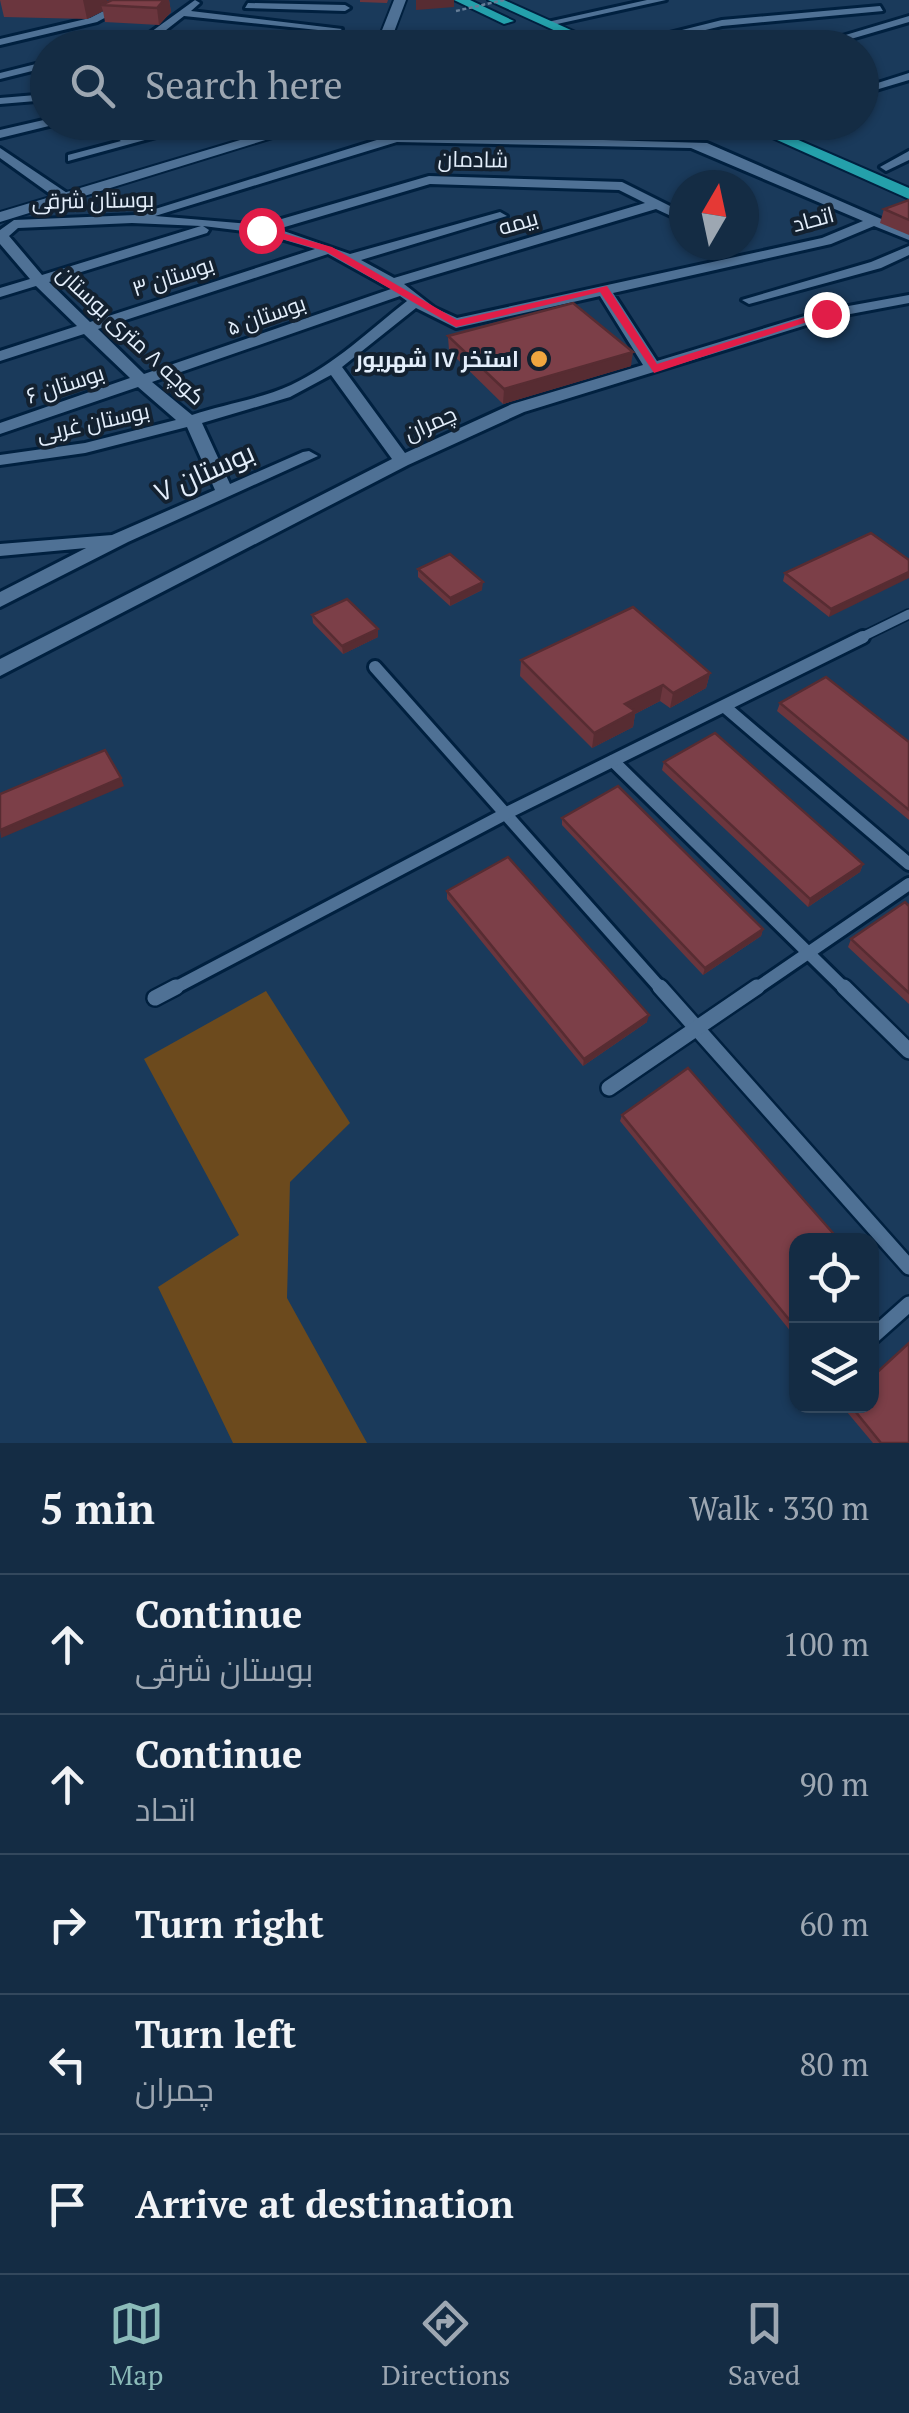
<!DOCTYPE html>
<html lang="en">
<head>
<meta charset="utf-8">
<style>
	body { margin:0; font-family:"PT Serif",Cairo,serif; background:#1d344b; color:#f1f3f6 }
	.controls { position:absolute; right:30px; bottom:30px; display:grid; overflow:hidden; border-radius:20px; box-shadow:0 2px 8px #0004 }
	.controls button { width:90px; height:90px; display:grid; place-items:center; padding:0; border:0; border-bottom:2px solid #33485d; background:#142c44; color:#f1f3f6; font:50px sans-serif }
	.compass { position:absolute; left:669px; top:170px; width:90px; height:90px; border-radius:50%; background:#142c44; box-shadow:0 2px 8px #0004; rotate:9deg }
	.stop { position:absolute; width:30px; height:30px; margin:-22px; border:8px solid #e11d48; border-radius:50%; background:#fff }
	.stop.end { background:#e11d48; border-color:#fff; box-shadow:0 2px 10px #0008 }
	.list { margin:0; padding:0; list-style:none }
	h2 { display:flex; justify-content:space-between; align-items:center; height:130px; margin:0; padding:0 40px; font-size:42px }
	h2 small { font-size:32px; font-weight:400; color:#9da7b2 }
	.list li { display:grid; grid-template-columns:65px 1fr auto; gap:30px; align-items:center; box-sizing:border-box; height:140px; padding:0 40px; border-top:2px solid #33485d }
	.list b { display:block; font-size:38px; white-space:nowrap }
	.list p { margin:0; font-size:32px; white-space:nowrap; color:#9da7b2 }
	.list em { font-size:32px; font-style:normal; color:#9da7b2 }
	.icon { flex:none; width:55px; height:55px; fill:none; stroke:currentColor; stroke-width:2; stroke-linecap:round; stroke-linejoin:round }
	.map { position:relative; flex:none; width:909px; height:1443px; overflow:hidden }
	.search { position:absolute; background:#142c44; box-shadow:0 2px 8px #0004; left:30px; right:30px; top:30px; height:110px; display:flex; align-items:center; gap:25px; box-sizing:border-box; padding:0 35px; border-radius:55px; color:#9da7b2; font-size:38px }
	.sheet { height:830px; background:#142c44 }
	nav { display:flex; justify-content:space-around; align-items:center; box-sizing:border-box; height:140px; border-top:2px solid #33485d; background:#142c44; font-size:28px; color:#9da7b2 }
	nav a { display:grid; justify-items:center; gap:5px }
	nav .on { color:#8bbbb9 }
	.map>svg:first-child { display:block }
</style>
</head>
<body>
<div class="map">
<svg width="909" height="1443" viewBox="0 0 909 1443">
	<rect width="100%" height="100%" fill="#1a3a5b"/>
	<path fill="#6c4a1d" d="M266,991L350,1123L290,1182L287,1298L367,1443H233L158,1287L239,1235L144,1059Z"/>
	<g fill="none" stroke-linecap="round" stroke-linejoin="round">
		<defs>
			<path id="service-far2" d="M858,639L909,614"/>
			<g id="service-far1">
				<path d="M375,667L662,990"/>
				<path d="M725,707L909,864"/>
				<path d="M613,761L846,990"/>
				<path d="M171,990L505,814L863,637"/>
				<path d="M754,990L909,884"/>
			</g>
			<g id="service">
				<path d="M660,987L909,1267"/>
				<path d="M844,987L909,1051"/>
				<path d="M155,998L176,987"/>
				<path d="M609,1088L757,987"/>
				<path d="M872,1337L909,1304"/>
			</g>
			<g id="minor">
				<path d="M125,0H138L97,22L0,45V39L90,18Z"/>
				<path d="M195,0L200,3L191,11L342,29L337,32L184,16L152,41L108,48L144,37Z"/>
				<path d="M647,0H666L548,26L543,23Z"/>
				<path d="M248,3L345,5L350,8L345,11L245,8Z"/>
				<path d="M880,6L883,11L722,26L631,48H610L722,20Z"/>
				<path d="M909,16V22L820,48H802Z"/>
				<path d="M273,39L277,44L248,48L249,46Z"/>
				<path d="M382,42L461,45L466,48L378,47Z"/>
				<path d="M48,61V67L0,79V73Z"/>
				<path d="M909,73V80L862,94V88Z"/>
				<path d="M48,94V100L0,104V98Z"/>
				<path d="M48,119L53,125L0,138V130Z"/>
				<path d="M94,122H109L133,138L179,125L185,129L68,161V155L121,141Z"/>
				<path d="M251,122H267L287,134L277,137Z"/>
				<path d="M396,134L707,143L909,231V240L874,226L831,244L613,293L657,361L821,311L909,295V303L829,318L524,412L408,465L0,676V659L392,459L331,375L290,397L202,423L230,484L303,452L309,451L318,456L128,542L0,607V592L86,548L0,556V544L112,535L215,490L187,427L85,453L0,465V455L85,443L176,420L138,387L0,434V423L130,378L84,334L0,361V351L77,326L36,286L0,297V288L30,279L0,244V230L14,220L136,215ZM397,142L691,148L863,221L822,238L457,318L435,308L404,284L656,209L684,222V213L622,182L429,176L261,225L155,216ZM430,184L619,190L645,203L394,278L361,260L507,216L500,212L350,254L278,229ZM132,223L201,226L42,275L9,236L18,228ZM203,226L261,233L315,249L90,322L49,282L207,233L209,230ZM328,254L391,289L144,374L98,329ZM400,296L407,301C370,330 334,365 291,385C261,399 224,404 192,415L152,382ZM600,296L643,365L512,404L405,453L342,367L416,308L456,328Z"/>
				<path d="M0,148L70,195V201H60L0,158Z"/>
				<path d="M909,151V160L886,171L880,167Z"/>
				<path d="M909,246V255L881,268L749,304L742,300L871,262Z"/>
			</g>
			<g id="tertiary">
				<path d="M394,0H406L388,48H375Z"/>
				<path d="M300,122H324L0,222V212Z"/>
				<path d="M711,122H754L755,124L748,128Z"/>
			</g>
			<g id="primary">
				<path d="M454,0H470L514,21L504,24Z"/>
				<path d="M488,0H504L611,48H593Z"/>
				<path d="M737,122H757L909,188V199Z"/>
			</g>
		</defs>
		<use href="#service-far2" stroke="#00203f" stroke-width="12"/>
		<use href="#service-far1" stroke="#00203f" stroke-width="18"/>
		<use href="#service" stroke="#00203f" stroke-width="20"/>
		<use href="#minor" stroke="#00203f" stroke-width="6"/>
		<use href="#tertiary" stroke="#00203f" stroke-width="4"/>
		<use href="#primary" stroke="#00203f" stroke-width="4"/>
		<use href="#service-far2" stroke="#4f7195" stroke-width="9"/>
		<use href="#service-far1" stroke="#4f7195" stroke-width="12"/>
		<use href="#service" stroke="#4f7195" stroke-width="15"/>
		<use href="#minor" fill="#4f7195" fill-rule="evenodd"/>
		<use href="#tertiary" fill="#4f7195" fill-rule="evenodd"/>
		<use href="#primary" fill="#24a0ab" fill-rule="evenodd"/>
		<path stroke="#667e98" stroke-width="2.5" stroke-dasharray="4 2.5" stroke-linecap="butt" d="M456,11L504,0"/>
	</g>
	<g fill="#6b363e">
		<path d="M0,0H107L108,2L169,0L171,12L159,25L105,22L103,11L87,19L4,17Z"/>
		<path d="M360,0H388L387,3L360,2Z"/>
		<path d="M666,40L704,48H665Z"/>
		<path d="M824,122H849L848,129L836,133L823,127Z"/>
		<path d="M909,200V235L880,223L884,209Z"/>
		<path d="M448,336L631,366L503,404L449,351Z"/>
		<path d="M871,533L829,617L783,581L785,573Z"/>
		<path d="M418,569L482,590L450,606L418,577Z"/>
		<path d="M312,615L378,629V637L343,654L313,623Z"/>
		<path d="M521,660L710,673L706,688L670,708L660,701L635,714L633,727L592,748L520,676Z"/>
		<path d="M780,703L909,742V820L777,711Z"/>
		<path d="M664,762L863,864L860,872L808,907L662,770Z"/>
		<path d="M562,818L763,929L761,936L703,975L562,825Z"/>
		<path d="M447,891L647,1022L583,1066L447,899Z"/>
		<path d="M909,906V1004L848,947L851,939Z"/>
		<path d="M622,1115L796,1240V1338L620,1121Z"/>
		<path d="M842,1406H872L909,1443H873Z"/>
	</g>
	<g fill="#572c32">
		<path d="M83,0H107L108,5H101L103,11L87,19Z"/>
		<path d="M164,0H169L171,12L159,25L157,8Z"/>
		<path d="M416,0H454V7L416,10Z"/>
		<path d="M705,41L704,48H680V47Z"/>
		<path d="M849,123L848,129L836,133L838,126Z"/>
		<path d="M633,352L631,366L503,404L504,389Z"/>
		<path d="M909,572V578L829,617L831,609Z"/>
		<path d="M483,582L482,590L450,606V598Z"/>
		<path d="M378,629V637L343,654L342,646Z"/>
		<path d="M710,673L706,688L670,708L673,693Z"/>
		<path d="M663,685L660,701L635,714L633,727L592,748L594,733L625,704Z"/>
		<path d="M121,778L124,786L1,838L0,830Z"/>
		<path d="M863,864L860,872L808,907L810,899Z"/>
		<path d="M763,929L761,936L703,975L705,968Z"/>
		<path d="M649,1015L647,1022L583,1066L584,1059Z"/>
	</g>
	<g fill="#7c3f48" stroke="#572c32" stroke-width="2.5">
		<path d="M112,0H164L157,8L101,5Z"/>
		<path d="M689,34L705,41L680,47L666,40Z"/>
		<path d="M829,122H849V123L838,126Z"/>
		<path d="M909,200V220L884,209Z"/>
		<path d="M573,303L633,352L504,389L448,336Z"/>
		<path d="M871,533L909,560V572L831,609L785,573Z"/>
		<path d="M450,554L483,582L450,598L418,569Z"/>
		<path d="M347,599L378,629L342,646L312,615Z"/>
		<path d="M633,607L710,673L673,693L663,685L625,704L635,711L594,733L521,660Z"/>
		<path d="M826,677L909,742V810L780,703Z"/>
		<path d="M715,733L863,864L810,899L664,762Z"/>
		<path d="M105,750L121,778L0,830V794Z"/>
		<path d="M618,786L763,929L705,968L562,818Z"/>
		<path d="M508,857L649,1015L584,1059L447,891Z"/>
		<path d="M905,902L909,906V993L851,939Z"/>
		<path d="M688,1068L839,1240H796V1328L622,1115Z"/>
		<path d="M909,1343V1443H881L851,1406H872V1377Z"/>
	</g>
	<path fill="#e11d48" d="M261,227L332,247L457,320L607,286L657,364L822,312L831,314L654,373L600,292L456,327L325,251L257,232Z"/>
	<circle fill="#f0a63f" stroke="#132130" stroke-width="4" cx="539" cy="359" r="10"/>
	<g text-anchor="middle" stroke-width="8" stroke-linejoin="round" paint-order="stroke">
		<g font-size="22" fill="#e3eefb" stroke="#132130">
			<text transform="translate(473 159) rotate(1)" y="8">شادمان</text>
			<text transform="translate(93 200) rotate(-1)" y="8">بوستان شرقی</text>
			<text transform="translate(813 219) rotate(-15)" y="8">اتحاد</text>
			<text transform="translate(518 222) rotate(-16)" y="8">بیمه</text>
			<text transform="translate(173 276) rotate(-18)" y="8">بوستان ۳</text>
			<text transform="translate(266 315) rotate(-19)" y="8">بوستان ۵</text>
			<text transform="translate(131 335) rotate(43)" y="8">کوچه ۸ متری بوستان</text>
			<text transform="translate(65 384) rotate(-18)" y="8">بوستان ۶</text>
			<text transform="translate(93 422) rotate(-12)" y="8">بوستان غربی</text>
			<text transform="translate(430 423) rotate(-24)" y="8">چمران</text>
		</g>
		<g font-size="22" font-weight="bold" fill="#e3eefb" stroke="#132130" text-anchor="end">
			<text x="519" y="367">استخر ١٧ شهریور</text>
		</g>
		<g font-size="28" fill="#e3eefb" stroke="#132130">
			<text transform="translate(204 472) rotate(-24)" y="10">بوستان ۷</text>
		</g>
	</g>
</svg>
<div class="controls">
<button><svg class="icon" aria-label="locate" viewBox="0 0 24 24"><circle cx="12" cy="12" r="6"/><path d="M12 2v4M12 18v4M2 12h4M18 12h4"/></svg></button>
<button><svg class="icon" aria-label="layers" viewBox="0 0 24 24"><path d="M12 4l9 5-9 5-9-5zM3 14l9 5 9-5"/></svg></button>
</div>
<svg class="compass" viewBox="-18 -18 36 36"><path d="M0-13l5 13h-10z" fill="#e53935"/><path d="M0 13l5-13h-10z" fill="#9da7b2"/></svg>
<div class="stop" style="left:261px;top:230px"></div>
<div class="stop end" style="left:826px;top:314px"></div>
<div class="search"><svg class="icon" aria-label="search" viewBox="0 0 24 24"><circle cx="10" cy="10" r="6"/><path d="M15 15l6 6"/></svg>Search here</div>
</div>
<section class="sheet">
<h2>5 min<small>Walk · 330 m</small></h2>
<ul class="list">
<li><svg class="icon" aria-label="ahead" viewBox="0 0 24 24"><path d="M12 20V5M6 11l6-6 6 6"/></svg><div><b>Continue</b><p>بوستان شرقی</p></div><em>100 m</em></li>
<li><svg class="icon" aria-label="ahead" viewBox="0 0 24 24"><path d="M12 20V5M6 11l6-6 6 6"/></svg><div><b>Continue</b><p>اتحاد</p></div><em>90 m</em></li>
<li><svg class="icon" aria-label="right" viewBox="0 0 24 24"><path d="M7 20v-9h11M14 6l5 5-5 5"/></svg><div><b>Turn right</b></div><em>60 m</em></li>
<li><svg class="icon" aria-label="left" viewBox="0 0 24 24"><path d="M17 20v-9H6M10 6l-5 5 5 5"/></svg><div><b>Turn left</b><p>چمران</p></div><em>80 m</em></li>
<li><svg class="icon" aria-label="arrive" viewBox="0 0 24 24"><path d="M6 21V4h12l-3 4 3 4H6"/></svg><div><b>Arrive at destination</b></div></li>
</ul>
</section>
<nav>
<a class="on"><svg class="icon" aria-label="map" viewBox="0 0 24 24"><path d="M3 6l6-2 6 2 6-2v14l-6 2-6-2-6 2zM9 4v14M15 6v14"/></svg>Map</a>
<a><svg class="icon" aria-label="directions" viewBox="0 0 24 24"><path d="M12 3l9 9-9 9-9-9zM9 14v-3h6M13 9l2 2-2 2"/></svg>Directions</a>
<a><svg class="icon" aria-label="saved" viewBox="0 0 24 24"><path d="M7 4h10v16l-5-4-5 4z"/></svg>Saved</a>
</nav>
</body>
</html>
